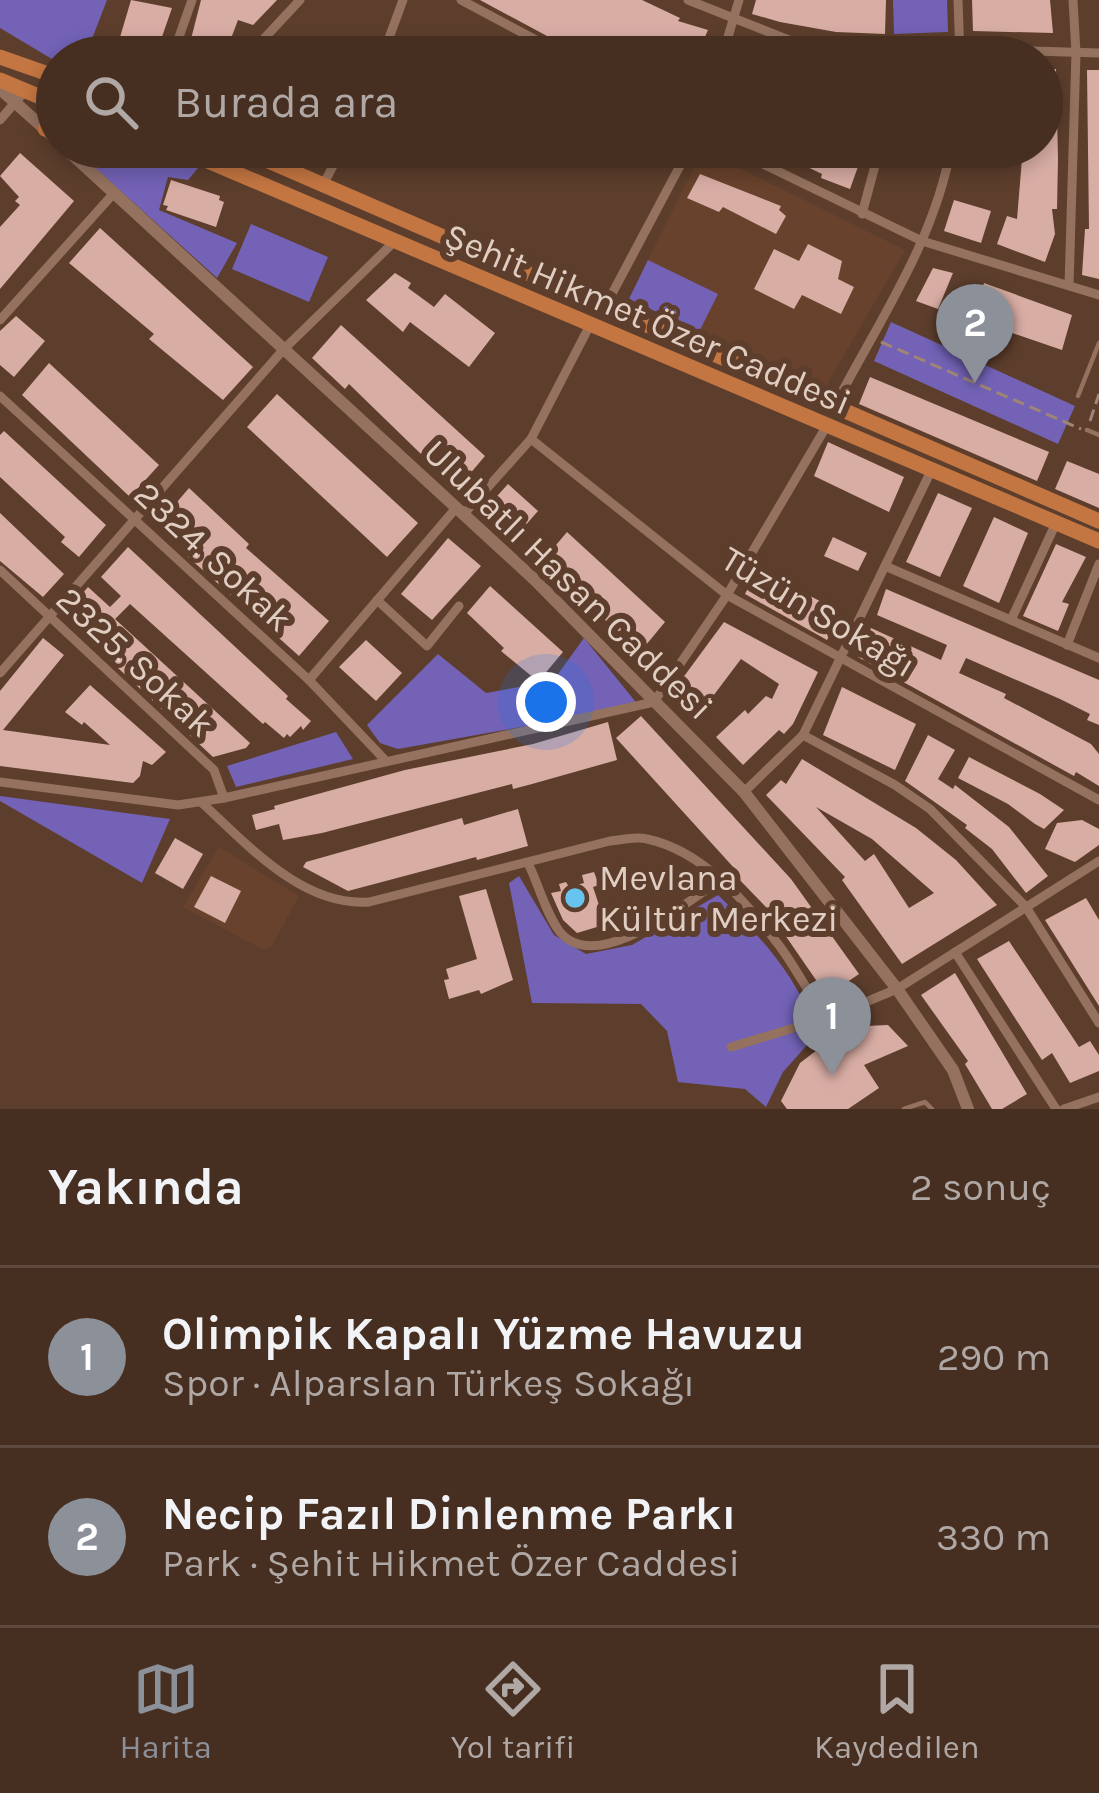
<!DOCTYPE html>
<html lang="tr">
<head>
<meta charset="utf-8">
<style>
	body { margin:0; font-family:Karla,sans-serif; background:#4d362a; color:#f1f3f6 }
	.you { position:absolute; left:546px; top:702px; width:42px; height:42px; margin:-30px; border:9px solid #fff; border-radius:50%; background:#1a73e8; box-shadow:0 0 0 18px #1a73e833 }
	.badge { display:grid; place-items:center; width:78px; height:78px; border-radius:50%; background:#8c9099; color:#fff; font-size:39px; font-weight:700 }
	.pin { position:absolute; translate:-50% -99px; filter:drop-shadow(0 3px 6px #0008) }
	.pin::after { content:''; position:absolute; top:63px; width:42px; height:36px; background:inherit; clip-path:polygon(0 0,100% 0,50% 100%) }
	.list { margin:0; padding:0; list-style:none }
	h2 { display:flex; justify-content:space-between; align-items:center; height:156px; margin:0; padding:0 48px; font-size:51px }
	h2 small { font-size:39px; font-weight:400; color:#b0a8a5 }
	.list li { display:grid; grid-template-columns:78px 1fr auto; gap:36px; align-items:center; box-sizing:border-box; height:180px; padding:0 48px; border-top:3px solid #5e4a3f }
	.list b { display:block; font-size:45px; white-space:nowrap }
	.list p { margin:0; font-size:39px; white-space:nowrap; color:#b0a8a5 }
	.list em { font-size:39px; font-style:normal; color:#b0a8a5 }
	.icon { flex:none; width:66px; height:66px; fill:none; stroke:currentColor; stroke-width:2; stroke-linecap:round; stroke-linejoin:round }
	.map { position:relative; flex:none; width:1099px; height:1109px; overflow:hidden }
	.search { position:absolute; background:#462e21; box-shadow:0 6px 18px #0003; left:36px; right:36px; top:36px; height:132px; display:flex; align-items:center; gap:30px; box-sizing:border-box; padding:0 42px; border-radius:66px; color:#b0a8a5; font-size:45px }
	.sheet { height:516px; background:#462e21 }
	nav { display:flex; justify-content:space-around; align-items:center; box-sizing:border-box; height:168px; border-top:3px solid #5e4a3f; background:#462e21; font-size:33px; color:#b0a8a5 }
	nav a { display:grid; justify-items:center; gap:6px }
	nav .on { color:#8c9099 }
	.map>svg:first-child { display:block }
</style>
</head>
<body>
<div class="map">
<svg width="1099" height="1109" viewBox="0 0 1099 1109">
	<rect width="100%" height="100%" fill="#5d3e2c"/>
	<g fill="#68422c">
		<path d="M703,150L905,250L822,393L629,298Z"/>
		<path d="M219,847L299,896L271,947L264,950L183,907Z"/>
	</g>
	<g fill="#7362b6">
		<path d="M0,0H107L85,57H57V62L0,28Z"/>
		<path d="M893,0H947L948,32L894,34Z"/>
		<path d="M72,147H149L198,168L188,180L168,177L159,210L237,243L217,278Z"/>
		<path d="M251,224L328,257L309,302L232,269Z"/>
		<path d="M648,260L718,294L699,332L629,299Z"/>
		<path d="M891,322L1075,406L1058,444L874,361Z"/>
		<path d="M584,638L639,706L398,749L380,743L367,725L438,654L486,693L553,681Z"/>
		<path d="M336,732L353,759L236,787L227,766Z"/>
		<path d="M0,796L170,819L142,883L0,801Z"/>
		<path d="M519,876L554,935L586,954L632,945L718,895C759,935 801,979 816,1035L783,1072L766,1107L745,1089L678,1082L667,1031L641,1004L532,1003L509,883Z"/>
	</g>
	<g fill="#d8ada4" fill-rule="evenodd">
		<path d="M131,0L172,8L155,57H96L100,40L118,44Z"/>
		<path d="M201,0H277L253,25L238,20L224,57H197L183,53L191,39Z"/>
		<path d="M480,0H642L680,18L678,21L708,30L696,57H586Z"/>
		<path d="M756,0H886L885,34L836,32L780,22L752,14Z"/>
		<path d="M972,0H1050L1053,33L973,31Z"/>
		<path d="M1042,69H1056L1058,159L1057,209H1052L1055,234L1045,262L997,244L1007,216L1017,219L1023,147H1042Z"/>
		<path d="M1087,70H1099V279L1082,275L1085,229H1089Z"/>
		<path d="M766,147H865L850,189L821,178L822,174Z"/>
		<path d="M20,153L74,201L0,289V227L20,205L15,201L19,197L0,176Z"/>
		<path d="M700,174L781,206L779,210L786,216L776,234L723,207L719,212L687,198Z"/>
		<path d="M171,180L220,196L219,200L224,202L216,227L166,210L168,206L163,205Z"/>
		<path d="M954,200L991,211L981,243L944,231Z"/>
		<path d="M100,228L253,367L223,400L149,339L154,334L69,263Z"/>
		<path d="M808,244L842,261L838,279L854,287L841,314L802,295L794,309L754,289L774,249L799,261Z"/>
		<path d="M933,268L953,273L938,309L916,301Z"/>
		<path d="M395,273L411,283L408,288L434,307L445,294L495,333L469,367L410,322L403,332L366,300Z"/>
		<path d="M984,283L1072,315L1062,350L965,317L975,293L980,295Z"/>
		<path d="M16,316L45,341L14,377L0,365V331Z"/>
		<path d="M341,325L485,456L457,489L349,384L345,389L312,358Z"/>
		<path d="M49,363L159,465L130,497L22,395Z"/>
		<path d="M870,377L1049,452L1037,481L859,404Z"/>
		<path d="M277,394L418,523L387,557L247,427Z"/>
		<path d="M4,431L106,525L79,557L61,542L65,537L0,477V435Z"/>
		<path d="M828,442L904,477L889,512L814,476Z"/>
		<path d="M1067,461L1099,474V508L1055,489Z"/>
		<path d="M508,484L538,511L510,543L480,515Z"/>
		<path d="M189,488L249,544L246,548L329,621L299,656L187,556L192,550L160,522Z"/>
		<path d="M938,493L972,508L940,577L906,562Z"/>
		<path d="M0,513L64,574L43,597L0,561Z"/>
		<path d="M994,517L1028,533L999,603L963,586Z"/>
		<path d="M567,532L665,622L641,651L540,564Z"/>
		<path d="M833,537L867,553L858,571L824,556Z"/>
		<path d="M448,538L481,566L432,620L401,594Z"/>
		<path d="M1056,544L1086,557L1062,602L1069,604L1058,631L1023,616Z"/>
		<path d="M128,547L288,696L286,699L311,721L303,730L301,726L290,737L287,734L284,738L265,722L263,724L130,604L115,619L250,743L246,748L213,757L102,653L105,649L65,613L88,587L110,607L121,596L101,577Z"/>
		<path d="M758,569L841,612L827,640L745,594Z"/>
		<path d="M490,586L563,652L542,677L535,679L501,651L504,648L467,613Z"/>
		<path d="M886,589L1099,680V725L1087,720L1090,714L1060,699L966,658L959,673L1006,694L1004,698L1091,744L1099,754V786L1076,772L1074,776L858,657L871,628L941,660L947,645L877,615Z"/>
		<path d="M724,622L818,672L793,724L784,734L779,730L743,765L716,737L745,710L748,714L766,696L772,699L779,684L741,659L695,720L671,694Z"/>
		<path d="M43,638L64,655L3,730L110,745L84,722L82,725L65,712L90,685L166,752L152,765L143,761L140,776L133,783L0,766V691Z"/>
		<path d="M366,640L402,673L376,701L339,667Z"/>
		<path d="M842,687L916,724L895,770L823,735Z"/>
		<path d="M641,716L791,879L859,974L827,996L765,906L732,872L735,869L616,738Z"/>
		<path d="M608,722L617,760L532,784L513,789L512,784L322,833L283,840L279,824L256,830L252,815L275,809L274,806L405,770L533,744Z"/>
		<path d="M928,735L955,750L938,779L953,789L955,785L1009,827L1048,876L1026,893L992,849L965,828L967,825L905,781Z"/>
		<path d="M969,757L1040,794L1064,810L1044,829L1035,824L1008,804L958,778Z"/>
		<path d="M802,759L916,828L956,860L997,905L902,964L842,880L845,877L766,795L781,780L786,784ZM816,807L872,839L934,893L909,908L874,854L865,861Z"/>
		<path d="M518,809L528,846L477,860L476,857L348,891L303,867L306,862L462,818L464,825Z"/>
		<path d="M1082,820L1099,829V845L1075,862L1045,849L1057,823Z"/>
		<path d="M175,838L203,854L183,889L155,873Z"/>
		<path d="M594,872L599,885L593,887L599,905L607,903L610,913L604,914L607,924L577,933L563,920L551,893L561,891L559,884L566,882L569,887L584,883L582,875Z"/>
		<path d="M211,876L241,891L225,923L194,907Z"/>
		<path d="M486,889L513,980L481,994L479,990L449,999L444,980L449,979L446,969L477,959L459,896Z"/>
		<path d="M1086,898L1099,920V1006L1045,920Z"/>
		<path d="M1009,941L1079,1047L1090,1041L1099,1055V1071L1070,1083L1052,1053L1042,1060L977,959Z"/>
		<path d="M955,973L1027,1094L1002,1109H992L965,1064L968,1061L921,995Z"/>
		<path d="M888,1025L908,1046L864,1065L879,1088L848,1109H787L781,1101L800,1063L813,1053L844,1033L853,1048L865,1026Z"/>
	</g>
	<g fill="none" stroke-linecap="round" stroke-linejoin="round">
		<g stroke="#9f8577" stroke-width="3" stroke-dasharray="12 6" stroke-linecap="butt">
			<path d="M881,342L1081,429"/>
			<path d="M1090,421L1099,394"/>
		</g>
		<g stroke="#95725f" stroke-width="4.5">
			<path d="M1078,396L1099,343"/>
			<path d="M1087,430L1099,435"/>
			<path d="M904,1109L925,1102L932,1109"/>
		</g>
		<g stroke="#95725f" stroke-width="9">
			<path d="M461,0L568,57"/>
			<path d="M688,0L799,44L1099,53"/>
			<path d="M958,0L960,57"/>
			<path d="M172,57L192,0"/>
			<path d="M247,57L300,0"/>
			<path d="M382,57L403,0"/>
			<path d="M722,57L739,0"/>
			<path d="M0,120L25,91"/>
			<path d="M728,147L922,241L1099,295"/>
			<path d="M323,185L343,147"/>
			<path d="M862,214L880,147"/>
			<path d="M1069,285L1076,53L1073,0"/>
			<path d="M606,305L690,147"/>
			<path d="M0,320L114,193"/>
			<path d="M0,396L309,680L386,761"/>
			<path d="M834,407C877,324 935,241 951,147"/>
			<path d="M531,439L727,595L1099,800"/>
			<path d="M463,515L531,439L590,325"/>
			<path d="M885,566L1099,658"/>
			<path d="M0,570L214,770L224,798"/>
			<path d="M377,600L427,646L459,606"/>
			<path d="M1011,620L1056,523"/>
			<path d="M1067,645L1099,564"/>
			<path d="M0,673L283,350L395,241"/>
			<path d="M309,680L456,508"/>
			<path d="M803,735L895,785L930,809L1026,907L1099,1023"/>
			<path d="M0,782L178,805L224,798L654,702L727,595L826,427"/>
			<path d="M744,792L803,735L931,471"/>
			<path d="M201,802C247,844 302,907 369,902L610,841C621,840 636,836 647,839C704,851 748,904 781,948C798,971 809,997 830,1017"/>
			<path d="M528,863C538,883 546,914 560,932C596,976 687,902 720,880"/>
			<path d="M955,952L1056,1109"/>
			<path d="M731,1047L830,1017L897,989L1099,861"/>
			<path d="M1064,1109L1099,1097"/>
		</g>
		<g stroke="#95725f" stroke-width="12">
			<path d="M0,89L57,140"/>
			<path d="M64,147L535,580L744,792L897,989L953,1070L968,1109"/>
		</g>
		<g stroke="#c47642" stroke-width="15">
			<path d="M0,57L57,77"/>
			<path d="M0,80L57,104"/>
			<path d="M45,129L57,112"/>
			<path d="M175,147L1099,541"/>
			<path d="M236,147L1099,521"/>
		</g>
	</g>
	<circle fill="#67c4f0" stroke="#5d3e2c" stroke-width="4.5" cx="575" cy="898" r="12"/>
	<g text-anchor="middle" stroke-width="12" stroke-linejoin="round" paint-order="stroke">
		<g font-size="36" fill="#e1cec3" stroke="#5d3e2c">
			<text transform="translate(648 318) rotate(23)" y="13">Şehit Hikmet Özer Caddesi</text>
			<text transform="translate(214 556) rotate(43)" y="13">2324. Sokak</text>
			<text transform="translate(569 579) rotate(44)" y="13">Ulubatlı Hasan Caddesi</text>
			<text transform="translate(819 611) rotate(31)" y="13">Tüzün Sokağı</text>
			<text transform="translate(136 661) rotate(43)" y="13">2325. Sokak</text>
		</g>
		<g font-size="36" fill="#e1cec3" stroke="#5d3e2c" text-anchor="start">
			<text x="599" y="890">Mevlana<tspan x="599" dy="41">Kültür Merkezi</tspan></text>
		</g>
	</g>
</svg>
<div class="you"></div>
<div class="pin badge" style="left:832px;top:1076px">1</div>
<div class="pin badge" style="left:975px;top:383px">2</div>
<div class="search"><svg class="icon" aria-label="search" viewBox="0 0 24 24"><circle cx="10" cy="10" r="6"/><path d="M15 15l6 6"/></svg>Burada ara</div>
</div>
<section class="sheet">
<h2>Yakında<small>2 sonuç</small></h2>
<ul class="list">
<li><span class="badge">1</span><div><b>Olimpik Kapalı Yüzme Havuzu</b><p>Spor · Alparslan Türkeş Sokağı</p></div><em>290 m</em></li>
<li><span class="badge">2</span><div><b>Necip Fazıl Dinlenme Parkı</b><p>Park · Şehit Hikmet Özer Caddesi</p></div><em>330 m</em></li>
</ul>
</section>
<nav>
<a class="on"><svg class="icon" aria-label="map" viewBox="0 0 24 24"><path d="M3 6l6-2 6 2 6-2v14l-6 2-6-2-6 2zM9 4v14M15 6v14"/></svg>Harita</a>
<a><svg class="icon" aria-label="directions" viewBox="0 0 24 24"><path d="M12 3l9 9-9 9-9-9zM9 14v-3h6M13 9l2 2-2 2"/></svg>Yol tarifi</a>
<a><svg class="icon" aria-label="saved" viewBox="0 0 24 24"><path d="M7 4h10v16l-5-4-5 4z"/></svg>Kaydedilen</a>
</nav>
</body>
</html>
